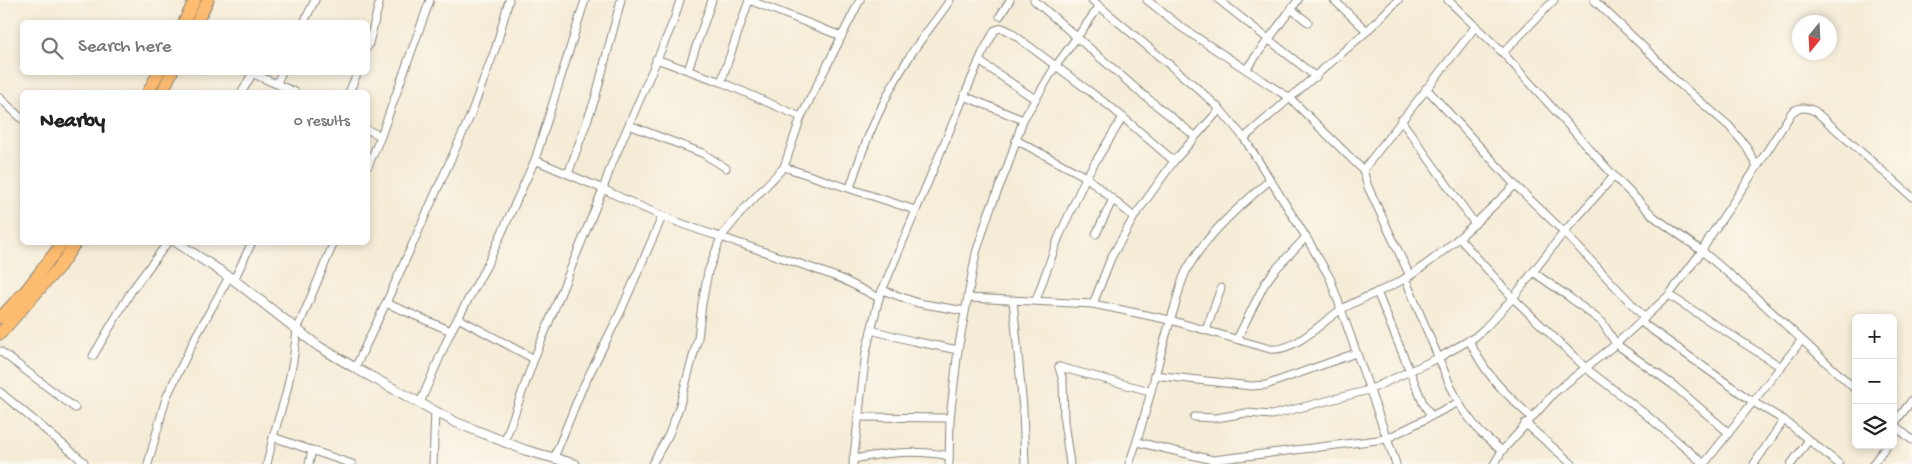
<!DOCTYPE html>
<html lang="en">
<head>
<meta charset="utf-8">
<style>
	body { margin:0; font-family:"Gochi Hand",sans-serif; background:#f2f2f2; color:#222 }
	.controls { position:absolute; right:15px; bottom:15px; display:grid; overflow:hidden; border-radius:8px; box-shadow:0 2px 8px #0003 }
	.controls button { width:45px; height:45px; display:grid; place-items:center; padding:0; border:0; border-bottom:1px solid #e0e0e0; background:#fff; color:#222; font:25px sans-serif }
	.compass { position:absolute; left:1792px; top:15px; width:45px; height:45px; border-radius:50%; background:#fff; box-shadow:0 2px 8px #0003; rotate:198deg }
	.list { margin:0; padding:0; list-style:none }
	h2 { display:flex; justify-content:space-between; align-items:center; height:65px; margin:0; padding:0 20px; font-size:21px }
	h2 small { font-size:16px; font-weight:400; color:#767676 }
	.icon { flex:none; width:28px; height:28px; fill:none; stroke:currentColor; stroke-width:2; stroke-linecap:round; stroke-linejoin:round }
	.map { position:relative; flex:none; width:1912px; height:464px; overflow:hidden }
	.search { position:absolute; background:#fff; box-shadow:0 2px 8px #0003; left:20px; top:20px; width:350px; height:55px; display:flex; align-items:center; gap:12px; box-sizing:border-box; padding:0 18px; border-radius:8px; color:#767676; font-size:19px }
	.panel { position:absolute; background:#fff; box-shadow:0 2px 8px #0003; left:20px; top:90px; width:350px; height:155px; border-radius:8px }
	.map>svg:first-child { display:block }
</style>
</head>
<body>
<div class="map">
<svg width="1912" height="464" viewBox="0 0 1912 464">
	<rect width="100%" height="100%" fill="#fbf7ec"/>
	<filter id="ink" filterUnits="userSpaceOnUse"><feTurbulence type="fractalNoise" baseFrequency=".02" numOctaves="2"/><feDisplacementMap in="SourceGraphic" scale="10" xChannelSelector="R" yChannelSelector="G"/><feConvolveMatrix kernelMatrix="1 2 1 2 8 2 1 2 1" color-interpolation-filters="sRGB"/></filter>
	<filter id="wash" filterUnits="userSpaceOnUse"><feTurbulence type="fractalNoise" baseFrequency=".0096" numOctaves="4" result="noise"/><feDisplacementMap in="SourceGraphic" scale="20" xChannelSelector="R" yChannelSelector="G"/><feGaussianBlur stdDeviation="1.12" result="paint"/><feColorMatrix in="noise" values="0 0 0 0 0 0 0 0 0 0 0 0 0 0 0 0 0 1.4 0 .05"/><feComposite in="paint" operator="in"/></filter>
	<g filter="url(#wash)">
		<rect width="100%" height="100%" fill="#f5ecd7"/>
	</g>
	<g filter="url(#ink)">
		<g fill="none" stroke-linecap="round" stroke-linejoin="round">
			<defs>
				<g id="minor">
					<path d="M680,0L674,20L611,166L603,189C642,208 680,225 721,237L744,209L784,167L801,117L860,0"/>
					<path d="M749,0L841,36"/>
					<path d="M1034,0L1141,93L1195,136"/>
					<path d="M1147,0L1181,27L1291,99L1363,170L1368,187L1410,276"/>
					<path d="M1219,0L1316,77"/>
					<path d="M1334,0L1367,31L1398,0"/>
					<path d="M1448,0L1503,53L1554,0"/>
					<path d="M1291,9L1308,22"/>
					<path d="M1000,16L1010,0"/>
					<path d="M304,22L315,0"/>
					<path d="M368,47L380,0"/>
					<path d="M1503,53L1614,176L1653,216L1702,251L1748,290L1856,390"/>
					<path d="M656,59L721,82L801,117"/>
					<path d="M979,61L1035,99"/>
					<path d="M1247,68L1298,0"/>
					<path d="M688,70L712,0"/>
					<path d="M249,72L295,92"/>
					<path d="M721,82L749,0"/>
					<path d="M277,83L282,72"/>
					<path d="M1426,88L1515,185L1564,232L1645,318"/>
					<path d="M242,92L252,74"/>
					<path d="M349,92L358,72"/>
					<path d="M964,96L1023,120"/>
					<path d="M0,98L22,119"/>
					<path d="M1220,109L1244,138L1306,237L1330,278L1396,464"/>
					<path d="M1401,120L1475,224"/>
					<path d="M629,125L702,153L726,168"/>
					<path d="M368,130L381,136L368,166"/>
					<path d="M381,136L430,0"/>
					<path d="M1244,138L1367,31"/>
					<path d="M1016,140L1086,177L1134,217"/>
					<path d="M784,167L915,210"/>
					<path d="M1757,167L1792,112C1801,106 1806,108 1815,111L1912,197"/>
					<path d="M1363,170L1476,26"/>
					<path d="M568,174L595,99L621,0"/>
					<path d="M850,188C864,143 882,100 908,59C920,39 937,20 950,0"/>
					<path d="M1096,234L1113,199"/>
					<path d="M1460,239L1513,298L1587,369L1644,413L1704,464"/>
					<path d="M1533,272L1569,297L1602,322L1616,344L1673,385L1729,433"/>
					<path d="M1405,278L1450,385L1463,410L1480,432L1502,451"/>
					<path d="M234,280L252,242"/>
					<path d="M882,290L918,303L965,311"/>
					<path d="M1377,292L1423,403L1431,416"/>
					<path d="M1669,295L1781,367"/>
					<path d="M968,298L1093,304L1170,320L1270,349C1296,352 1322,321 1342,309C1364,296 1390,289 1411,275C1450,249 1482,217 1515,185"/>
					<path d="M1013,300L1023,409L1025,464"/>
					<path d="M1036,300L1058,239L1086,177L1123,117"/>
					<path d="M386,303L451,331"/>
					<path d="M1093,304L1111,258L1134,217L1174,161"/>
					<path d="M458,318L534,359"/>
					<path d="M1641,322L1753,402L1784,420L1839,464"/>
					<path d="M871,330L913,341L958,350"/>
					<path d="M1206,330L1221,288"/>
					<path d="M1237,339L1264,285L1275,270L1306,237"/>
					<path d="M1469,340C1486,376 1503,391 1531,417"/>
					<path d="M0,351L75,408"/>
					<path d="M93,356L132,290L168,242"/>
					<path d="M1059,367L1063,381L1064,422L1070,464"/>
					<path d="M1059,367L1150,391"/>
					<path d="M355,368L386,303L469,119L496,47L509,0"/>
					<path d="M1154,375L1251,386L1266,385L1356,353"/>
					<path d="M0,392L84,462L82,464"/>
					<path d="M420,403L451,331L488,263L535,160L585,0"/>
					<path d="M859,417L950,418"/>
					<path d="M1194,417L1216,418L1246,413L1272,415L1369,390L1440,357L1475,337L1485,328L1513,298L1564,232L1614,176"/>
					<path d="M1525,423L1572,464"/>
					<path d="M1893,424L1912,440"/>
					<path d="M1894,424L1912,400"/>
					<path d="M273,437L352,464"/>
					<path d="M1893,437L1899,429"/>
					<path d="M1137,442L1213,460L1386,439L1459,402"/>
					<path d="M504,443L534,359L603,189L535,160"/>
					<path d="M554,458L581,391L620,313L662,217"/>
					<path d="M853,459C886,453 916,449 949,456"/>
					<path d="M148,464L166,398L196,336L229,277"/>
					<path d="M267,464L273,437L286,394L293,361L297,330L334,242"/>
					<path d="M309,464L312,450"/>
					<path d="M433,464L435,411"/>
					<path d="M652,464L669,434L679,408L698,338L702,304L708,272L721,237L812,268L842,279L879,298"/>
					<path d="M853,464L866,352L879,298L982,54L995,30L1002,28L1009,31L1112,108L1174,161L1220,109L1196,87L1092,0"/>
					<path d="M949,464L950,418L958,350L976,253L989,212L1007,168L1023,120L1055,67L1099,7"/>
					<path d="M1129,464C1148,414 1157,360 1174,309C1178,296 1181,278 1189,266C1209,232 1240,206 1270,180"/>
					<path d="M1494,464L1502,451L1555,392L1616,344L1669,295L1702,251L1711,235L1757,167L1746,146L1729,126L1674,79L1653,56L1594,0"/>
					<path d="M1704,464L1801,341"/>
					<path d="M1754,464L1784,420"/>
					<path d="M1791,464L1809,440"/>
					<path d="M1873,464L1887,445"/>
				</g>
				<path id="tertiary" d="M176,242L234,280L318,346L355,368L455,422L525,450L575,464"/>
				<g id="trunk">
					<path d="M184,22L195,0"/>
					<path d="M197,22L208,0"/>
					<path d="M148,92L159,72"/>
					<path d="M162,92L172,72"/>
					<path d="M0,318L27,289L63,242"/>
					<path d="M0,334L60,266L76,242"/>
				</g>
			</defs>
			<use href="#minor" stroke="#88847a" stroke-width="9"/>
			<use href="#tertiary" stroke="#88847a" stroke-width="11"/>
			<use href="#trunk" stroke="#88847a" stroke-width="13"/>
			<use href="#minor" stroke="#fff" stroke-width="7"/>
			<use href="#tertiary" stroke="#fff" stroke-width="9"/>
			<use href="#trunk" stroke="#fdbc6f" stroke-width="11"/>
		</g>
	</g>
</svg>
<div class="controls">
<button>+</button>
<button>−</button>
<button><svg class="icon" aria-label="layers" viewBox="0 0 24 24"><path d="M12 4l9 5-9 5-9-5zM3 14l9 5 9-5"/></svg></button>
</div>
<svg class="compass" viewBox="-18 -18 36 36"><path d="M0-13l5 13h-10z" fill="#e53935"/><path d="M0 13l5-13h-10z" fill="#767676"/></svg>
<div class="search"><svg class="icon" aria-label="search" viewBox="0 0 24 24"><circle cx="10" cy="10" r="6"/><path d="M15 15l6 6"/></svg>Search here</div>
<section class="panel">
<h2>Nearby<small>0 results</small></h2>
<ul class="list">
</ul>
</section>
</div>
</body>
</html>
